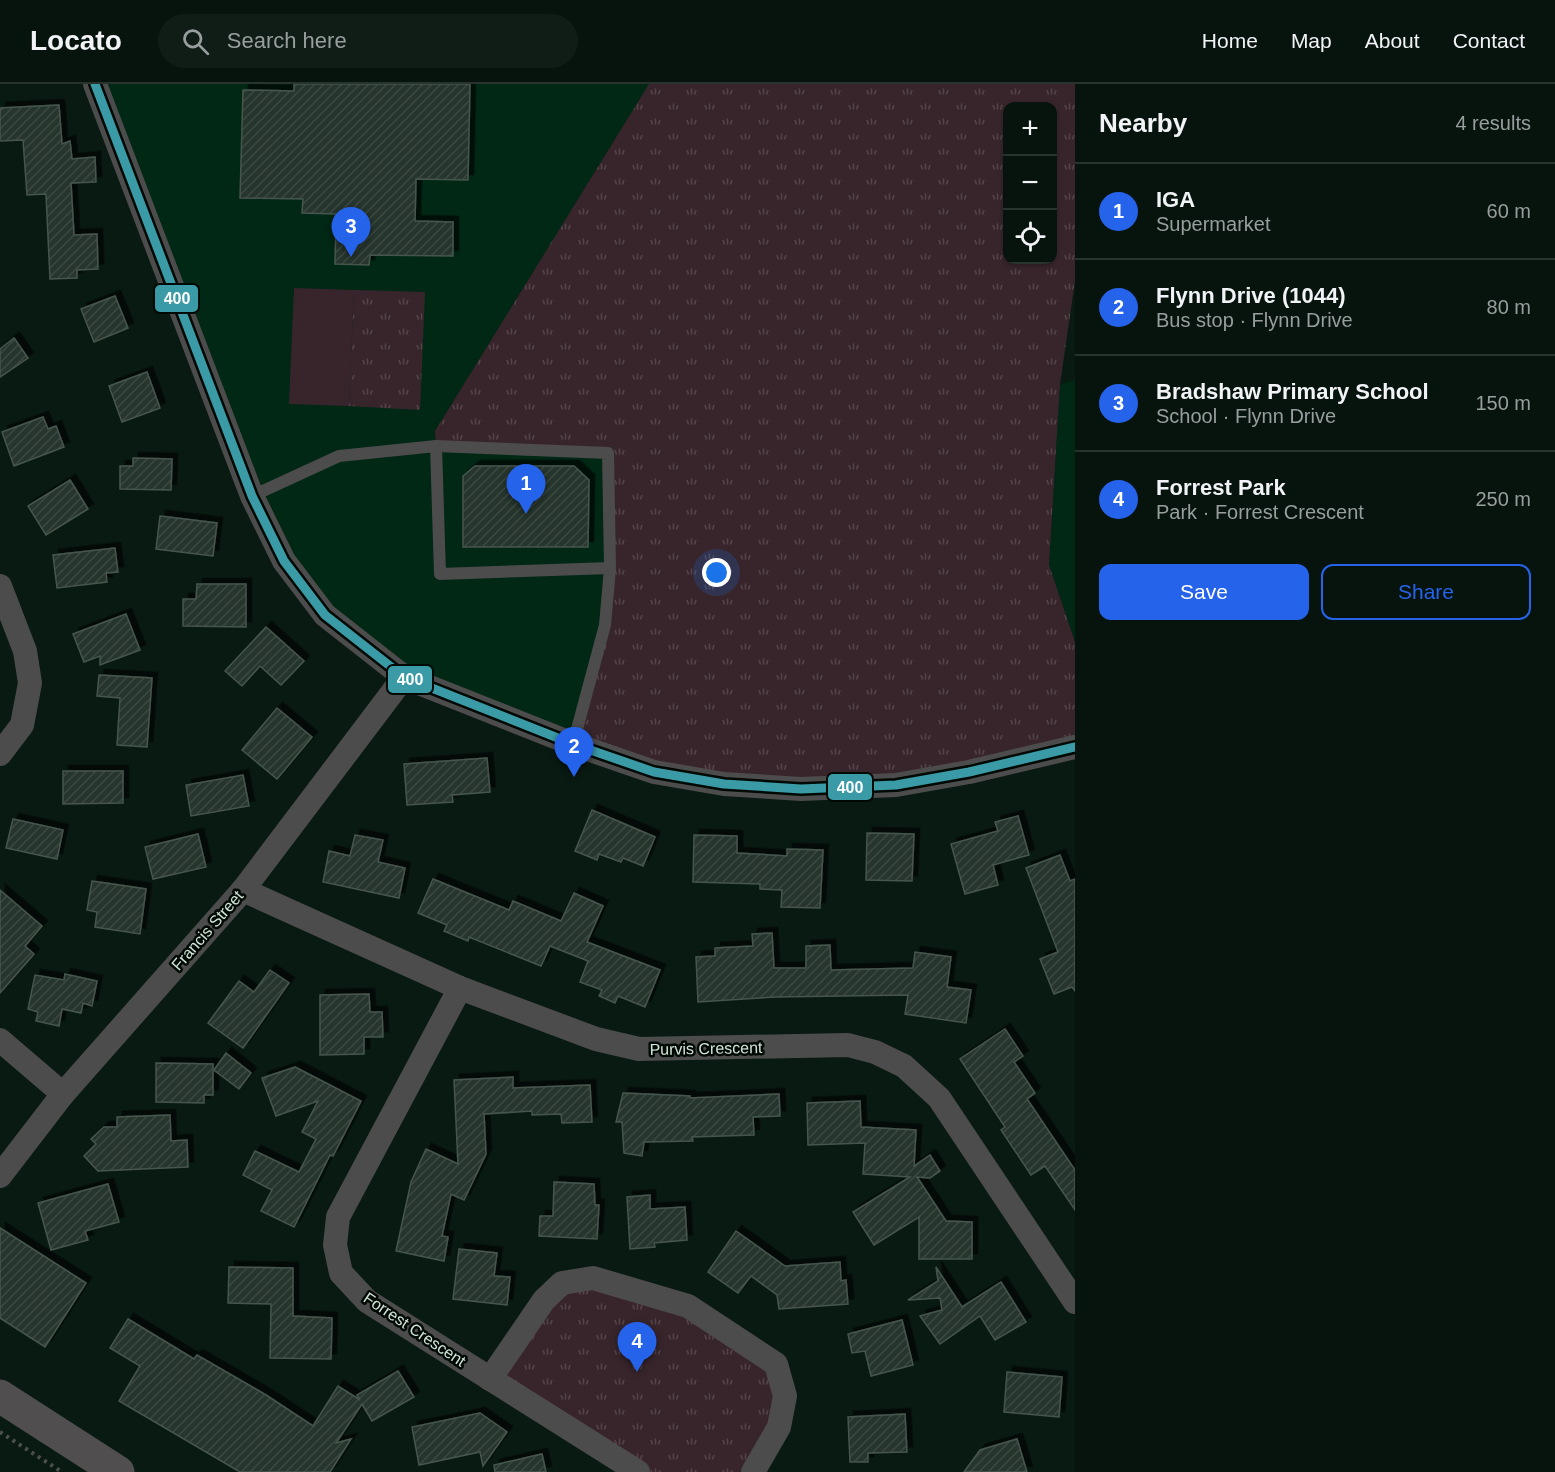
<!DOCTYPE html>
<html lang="en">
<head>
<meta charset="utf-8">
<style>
	body { margin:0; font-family:Arial,sans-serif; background:#101d17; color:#f1f3f6 }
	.controls { position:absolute; right:18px; top:18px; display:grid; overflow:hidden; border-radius:12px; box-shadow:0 2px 4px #0004 }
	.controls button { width:54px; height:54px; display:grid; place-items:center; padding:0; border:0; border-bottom:2px solid #28332e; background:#07140e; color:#f1f3f6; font:30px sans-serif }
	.you { position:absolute; left:717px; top:489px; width:21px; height:21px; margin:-15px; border:4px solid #fff; border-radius:50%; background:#1a73e8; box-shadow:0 0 0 9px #1a73e833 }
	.badge { display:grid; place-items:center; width:39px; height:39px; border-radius:50%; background:#2563eb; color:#fff; font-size:20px; font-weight:700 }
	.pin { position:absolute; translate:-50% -50px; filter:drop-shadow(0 2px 3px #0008) }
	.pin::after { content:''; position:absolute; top:32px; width:21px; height:18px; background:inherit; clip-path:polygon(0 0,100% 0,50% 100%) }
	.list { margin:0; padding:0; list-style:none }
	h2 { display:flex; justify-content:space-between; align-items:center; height:78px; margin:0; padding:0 24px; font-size:26px }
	h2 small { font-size:20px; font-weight:400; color:#989e9e }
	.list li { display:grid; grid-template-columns:39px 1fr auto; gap:18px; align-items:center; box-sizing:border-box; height:96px; padding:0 24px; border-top:2px solid #28332e }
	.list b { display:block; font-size:22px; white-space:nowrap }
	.list p { margin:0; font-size:20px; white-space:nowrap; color:#989e9e }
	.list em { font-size:20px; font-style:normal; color:#989e9e }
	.actions { display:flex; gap:12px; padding:18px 24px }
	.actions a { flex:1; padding:14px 0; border:2px solid #2563eb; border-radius:12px; text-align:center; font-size:21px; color:#2563eb }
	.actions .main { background:#2563eb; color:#fff }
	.icon { flex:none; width:33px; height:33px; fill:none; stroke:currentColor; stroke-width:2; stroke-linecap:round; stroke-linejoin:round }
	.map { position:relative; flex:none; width:1075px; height:1388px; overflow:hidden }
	header { display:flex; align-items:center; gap:36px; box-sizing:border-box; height:84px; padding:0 30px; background:#07140e; border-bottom:2px solid #28332e }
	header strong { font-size:28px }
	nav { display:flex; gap:33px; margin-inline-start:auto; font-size:21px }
	.search { width:420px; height:54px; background:#101d17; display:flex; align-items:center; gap:15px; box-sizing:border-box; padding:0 21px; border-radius:33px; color:#989e9e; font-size:22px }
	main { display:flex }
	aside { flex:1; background:#07140e }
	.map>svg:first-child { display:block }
</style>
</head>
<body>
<header>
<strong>Locato</strong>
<div class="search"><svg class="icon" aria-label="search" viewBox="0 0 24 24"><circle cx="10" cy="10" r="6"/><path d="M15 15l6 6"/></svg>Search here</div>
<nav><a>Home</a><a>Map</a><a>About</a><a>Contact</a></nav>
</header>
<main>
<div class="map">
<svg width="1075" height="1388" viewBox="0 0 1075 1388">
	<defs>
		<pattern id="park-tufts" width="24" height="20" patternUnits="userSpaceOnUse" patternTransform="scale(1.5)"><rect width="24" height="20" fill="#38252c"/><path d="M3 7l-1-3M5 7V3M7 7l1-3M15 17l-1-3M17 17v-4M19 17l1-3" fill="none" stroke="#54444a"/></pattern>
		<pattern id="building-hatch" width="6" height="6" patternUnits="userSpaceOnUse" patternTransform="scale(1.5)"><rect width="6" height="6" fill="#26342d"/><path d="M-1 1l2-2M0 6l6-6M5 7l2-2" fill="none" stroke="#3a4841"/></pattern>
		<filter id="shadow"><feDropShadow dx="5.5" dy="-5.5" stdDeviation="0" flood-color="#0009"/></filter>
	</defs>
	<rect width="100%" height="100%" fill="#091a12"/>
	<g fill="#012715">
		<path d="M95,0H649L435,347L608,369L605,541L573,660L404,593L284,477Z"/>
		<path d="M1075,296V558L1049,481L1060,300Z"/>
	</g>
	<path fill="#38252c" d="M294,204L354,206L349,322L289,320Z"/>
	<g fill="url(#park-tufts)" fill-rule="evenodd">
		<path d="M649,0H1075V197L1060,300L1049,481L1075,558V663L969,688L724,700L573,660L605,541L608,370L436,362L435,347ZM1008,22H1052V176H1008Z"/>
		<path d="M354,206L425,208L420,326L349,322Z"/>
		<path d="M562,1199L688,1222L776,1280L785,1312L753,1388H638L490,1295Z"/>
	</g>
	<g fill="url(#building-hatch)" stroke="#47564e" stroke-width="1.5" filter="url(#shadow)">
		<path d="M294,0H470L468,96L416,95L415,137L453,138V172L370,171L369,181L335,180L336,130L302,129L303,115L240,114L243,6L294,7Z"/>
		<path d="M59,21L62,60L70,57L72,75L95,73L96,98L71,99L74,151L97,150L98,185L77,186V194L50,195L46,110L27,111L23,56L0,57V24Z"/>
		<path d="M115,212L128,244L94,258L81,225Z"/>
		<path d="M14,254L28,274L0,293V265Z"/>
		<path d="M147,288L160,324L122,338L109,302Z"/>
		<path d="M43,333L48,345L56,342L64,363L14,382L2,348Z"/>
		<path d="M133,374L172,375L171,406L120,405V382H133Z"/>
		<path d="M475,382H574L589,396L588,463H463V392Z"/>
		<path d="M70,396L88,425L46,451L28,422Z"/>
		<path d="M160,432L217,439L213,472L156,465Z"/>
		<path d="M115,464L118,488L106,489L107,498L57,504L53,471Z"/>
		<path d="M197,500H246V543L183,542V515H196Z"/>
		<path d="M126,530L140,566L100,581V572L84,578L73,550Z"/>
		<path d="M266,543L304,577L281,601L260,582L242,602L225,587Z"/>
		<path d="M99,591L152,594L147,663L117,661L120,614L97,612Z"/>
		<path d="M277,624L312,653L277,695L242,666Z"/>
		<path d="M487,674L490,708L452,711L453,718L407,721L404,680Z"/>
		<path d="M63,687H123V719L63,720Z"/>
		<path d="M243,691L249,722L191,732L186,701Z"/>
		<path d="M592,726L655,753L643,782L623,774L621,778L599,770L597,776L575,767Z"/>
		<path d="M1018,732L1029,771L993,781L998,801L965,810L951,760L998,747L995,738Z"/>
		<path d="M13,735L63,746L57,775L6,764Z"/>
		<path d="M867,749L914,750L912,797L866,796Z"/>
		<path d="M198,750L206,783L153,795L145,763Z"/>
		<path d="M355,751L383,756L378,778L405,784L399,814L323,798L329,767L350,772Z"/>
		<path d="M694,751L737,752V769L787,772V765L823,766L820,824L781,823L782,806L760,805V800L693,798Z"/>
		<path d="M1060,771L1070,797L1075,795V907L1072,903L1054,910L1040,875L1058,868L1026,784Z"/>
		<path d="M433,795L509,826L513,817L561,837L574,809L603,822L587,858L660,886L645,923L618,912L615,919L599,912L602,906L580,898L588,877L550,862L541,882L469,853L468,857L444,847L447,841L418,829Z"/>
		<path d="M92,797L146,805L140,850L95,843L97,828L87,826Z"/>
		<path d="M0,806L42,842L25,862L34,870L0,909Z"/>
		<path d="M772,849L774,884H806V862L830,861L831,886L913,884L915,868L951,873L947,903L971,906L966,939L905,930L908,911L775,913L698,918L696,873L715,872V864L753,862L752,850Z"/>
		<path d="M270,886L289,899L243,964L208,939L239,897L254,908Z"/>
		<path d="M65,890L97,897L92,922L83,919L81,929L62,925L59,942L36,937L38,928L28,925L35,891L64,896Z"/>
		<path d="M369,910L370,928H382L383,953H364V970L320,971V911Z"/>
		<path d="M1005,945L1023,972L1014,978L1035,1009L1027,1015L1075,1086V1126L1045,1082L1031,1091L1001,1046L1005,1043L960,975Z"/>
		<path d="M226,969L251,989L239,1005L214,986Z"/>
		<path d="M156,979L213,980V1011H204V1019L156,1018Z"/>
		<path d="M295,983L361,1017L333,1072L330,1071L294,1143L261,1127L272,1106L243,1091L255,1067L299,1088L316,1055L302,1048L318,1017L276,1032L262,994Z"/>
		<path d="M513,993V1004L590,1001L592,1038L562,1039L561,1030L532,1031V1027L484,1030L486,1070L464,1116L451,1110L442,1152L448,1153L444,1177L396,1167L411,1098L426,1065L458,1080L454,996Z"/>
		<path d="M623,1009L690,1012V1014L779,1010L780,1032L753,1033L754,1051L692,1053L693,1057L644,1058L642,1072L624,1069L622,1038H616Z"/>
		<path d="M860,1017L861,1043L916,1046L914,1082L930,1071L940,1087L930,1094L917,1093L946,1137L972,1138V1175H919V1133L874,1161L853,1128L910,1093L863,1090L865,1059L808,1061L807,1019Z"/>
		<path d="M170,1031L171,1057L187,1056L188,1083L98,1087L84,1072L96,1060L91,1055L104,1043H117V1033Z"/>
		<path d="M554,1098L594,1100L595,1121H599L597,1155L539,1152L540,1132H553Z"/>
		<path d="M108,1100L119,1138L85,1147L88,1156L51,1166L38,1119Z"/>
		<path d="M650,1111V1125L685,1123L687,1156L654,1159L655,1163L630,1165L627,1113Z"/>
		<path d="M0,1144L86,1199L45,1263L0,1234Z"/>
		<path d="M736,1147L785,1182L840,1178L841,1197L846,1196L848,1220L779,1225L777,1211L751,1192L738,1209L708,1188Z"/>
		<path d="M459,1165L497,1169L494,1192L510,1193L507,1221L453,1215Z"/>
		<path d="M229,1183L293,1184V1232L332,1234L331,1275L270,1274L271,1220L228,1219Z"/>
		<path d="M936,1183L962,1223L1001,1198L1026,1238L995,1256L980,1232L940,1260L920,1232L942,1226L940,1214L908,1216L938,1197Z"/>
		<path d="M128,1235L194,1275L197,1271L266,1311L313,1342L338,1302L360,1316L357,1311L398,1287L414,1313L372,1337L362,1320L336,1359L351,1355L330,1388H240L119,1317L140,1282L110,1264Z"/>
		<path d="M902,1236L913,1281L871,1292L865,1267L852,1269L848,1250Z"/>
		<path d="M1007,1288L1062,1293L1059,1333L1004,1328Z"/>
		<path d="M480,1329L507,1348L483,1382L480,1368L419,1381L412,1343Z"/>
		<path d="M905,1330L907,1368L868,1369V1378H850L848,1333Z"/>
		<path d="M1017,1355L1027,1388H964L980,1366Z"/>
		<path d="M542,1370L546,1388H495L494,1381Z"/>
	</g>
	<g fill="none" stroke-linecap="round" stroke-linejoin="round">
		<path stroke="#4d504e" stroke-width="4" stroke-dasharray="3 4.5" stroke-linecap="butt" d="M0,1348L62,1388"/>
		<g stroke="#4d4c4c" stroke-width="12">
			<path d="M436,362L440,490L610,484"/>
			<path d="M252,412L339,372L436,362L608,369L610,484L605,541L573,660"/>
		</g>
		<g stroke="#4d4c4c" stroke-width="24">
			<path d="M95,0L252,412L284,477L325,531L404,593L573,660L654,688L724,700L801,705L896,701L969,688L1075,663"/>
			<path d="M0,502L25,567L30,599L22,641L0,670"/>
			<path d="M243,806L460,904L596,955L639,965L848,961L875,968L904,982L939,1014L1075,1218"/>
			<path d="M460,904L338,1133L335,1161L341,1189L367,1217L638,1388"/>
			<path d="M0,956L63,1010"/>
			<path d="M0,1092L63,1010L243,806L404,593"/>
			<path d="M490,1295L544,1216L562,1199L593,1194L688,1222L776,1280L785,1312L779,1343L753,1388"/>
		</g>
		<path stroke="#504e4e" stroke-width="33" d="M0,1312L118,1388"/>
		<defs>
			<path id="bus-1" d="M95,0L252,412L284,477L325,531L404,593L573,660L654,688L724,700L801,705L896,701L969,688L1075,663"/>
		</defs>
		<use href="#bus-1" stroke="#010904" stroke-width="14"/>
		<use href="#bus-1" stroke="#3a9aa6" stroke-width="9"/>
	</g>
	<g text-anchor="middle" stroke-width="5" stroke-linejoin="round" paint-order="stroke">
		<g font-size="16" fill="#d1e4d8" stroke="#010904">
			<text transform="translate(207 846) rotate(-49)" y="6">Francis Street</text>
			<text transform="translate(706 964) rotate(-1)" y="6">Purvis Crescent</text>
			<text transform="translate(415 1245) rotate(34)" y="6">Forrest Crescent</text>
		</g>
	</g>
	<g stroke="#010904" stroke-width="2">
		<rect x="154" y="200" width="45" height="29" rx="6" fill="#3a9aa6"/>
		<rect x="387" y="581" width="46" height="29" rx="6" fill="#3a9aa6"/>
		<rect x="827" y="689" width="46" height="28" rx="6" fill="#3a9aa6"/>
	</g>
	<g font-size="16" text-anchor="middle" font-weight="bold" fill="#fff">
		<text x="177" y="220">400</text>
		<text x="410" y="601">400</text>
		<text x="850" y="709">400</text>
	</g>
</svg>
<div class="controls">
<button>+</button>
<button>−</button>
<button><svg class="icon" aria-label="locate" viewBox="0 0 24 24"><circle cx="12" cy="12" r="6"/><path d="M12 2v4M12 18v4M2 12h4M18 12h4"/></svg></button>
</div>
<div class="you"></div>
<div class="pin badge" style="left:526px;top:430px">1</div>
<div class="pin badge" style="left:574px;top:693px">2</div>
<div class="pin badge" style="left:351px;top:173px">3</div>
<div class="pin badge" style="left:637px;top:1288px">4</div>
</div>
<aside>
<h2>Nearby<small>4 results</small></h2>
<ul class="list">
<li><span class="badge">1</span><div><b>IGA</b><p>Supermarket</p></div><em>60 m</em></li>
<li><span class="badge">2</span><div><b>Flynn Drive (1044)</b><p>Bus stop · Flynn Drive</p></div><em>80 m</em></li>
<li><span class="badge">3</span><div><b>Bradshaw Primary School</b><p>School · Flynn Drive</p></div><em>150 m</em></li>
<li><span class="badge">4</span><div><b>Forrest Park</b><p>Park · Forrest Crescent</p></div><em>250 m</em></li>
</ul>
<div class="actions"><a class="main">Save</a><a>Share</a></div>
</aside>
</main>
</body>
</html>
